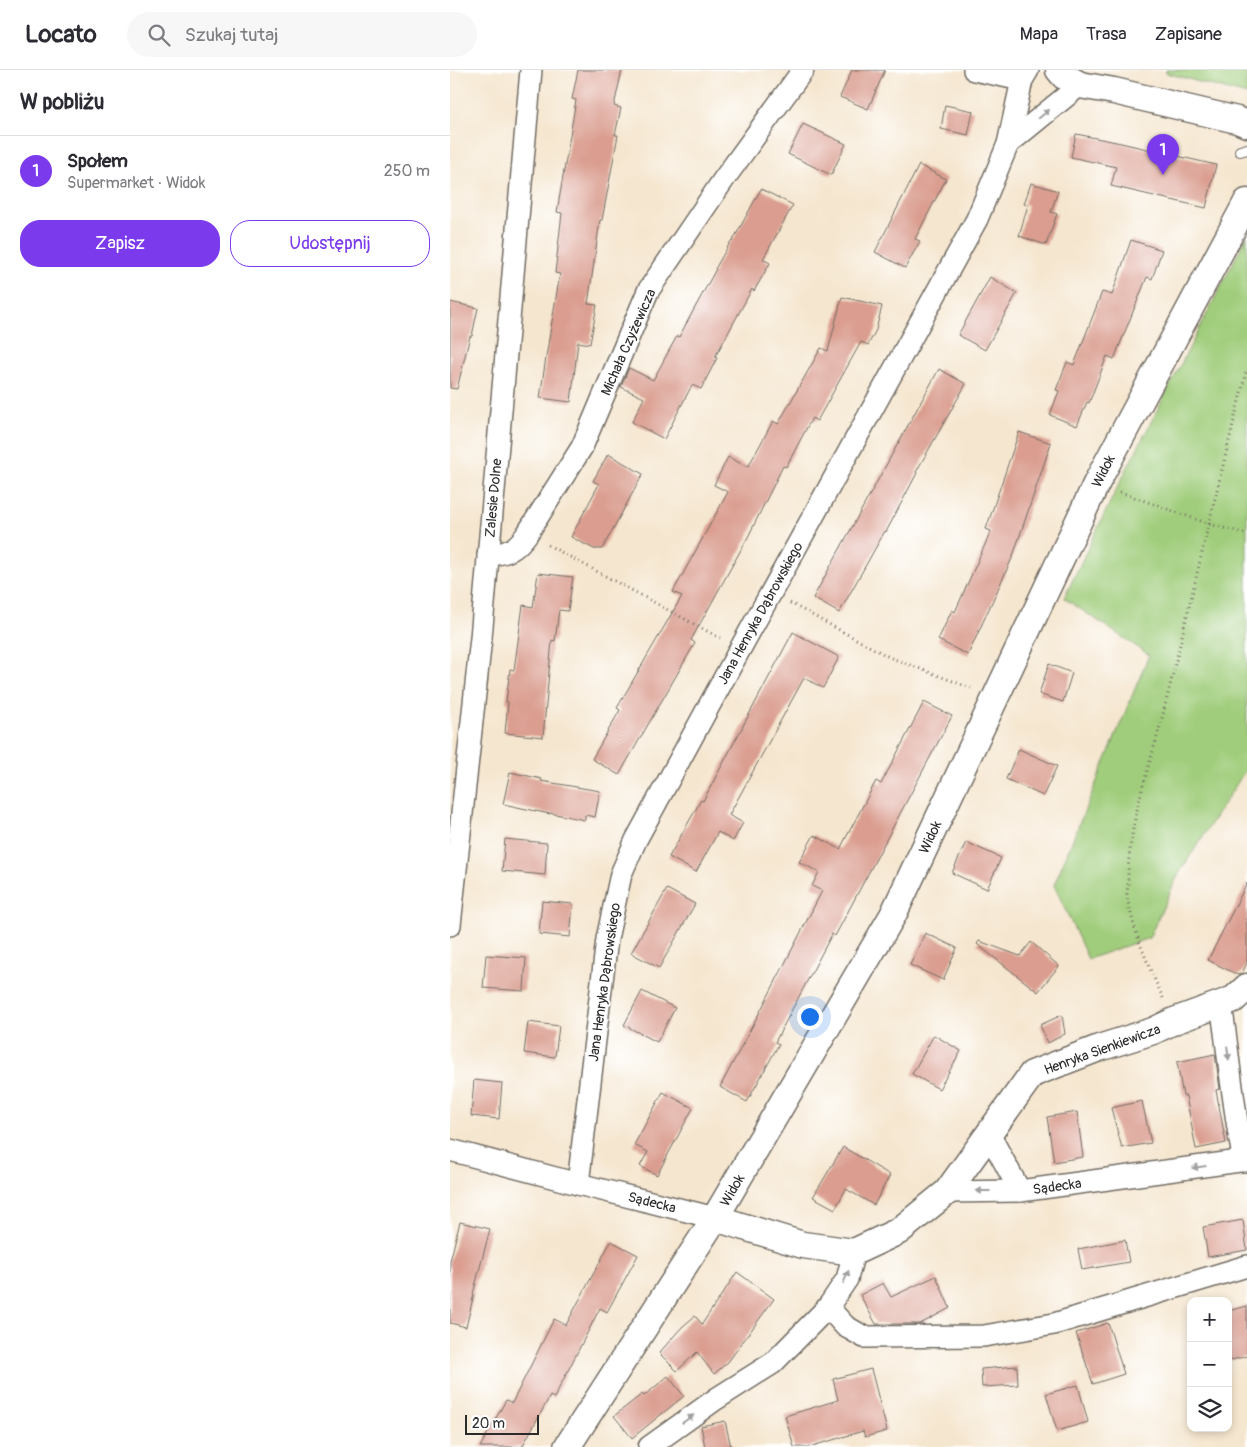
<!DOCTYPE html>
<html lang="pl">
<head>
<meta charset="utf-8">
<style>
	body { margin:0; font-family:Pangolin,sans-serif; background:#f7f7f7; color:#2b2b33 }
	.controls { position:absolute; right:15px; bottom:15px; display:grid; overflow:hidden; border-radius:10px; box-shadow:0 2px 8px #0003 }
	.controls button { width:45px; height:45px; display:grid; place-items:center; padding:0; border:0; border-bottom:1px solid #e1e1e2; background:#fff; color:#2b2b33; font:25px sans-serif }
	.scale { position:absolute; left:15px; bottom:12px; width:74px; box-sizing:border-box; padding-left:5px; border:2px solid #2b2b2b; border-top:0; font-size:14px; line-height:18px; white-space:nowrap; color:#2b2b2b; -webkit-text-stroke:4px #fff; paint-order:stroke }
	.you { position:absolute; left:359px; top:946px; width:18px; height:18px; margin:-12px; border:4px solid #fff; border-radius:50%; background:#1a73e8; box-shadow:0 0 0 8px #1a73e833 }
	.badge { display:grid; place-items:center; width:32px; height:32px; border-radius:50%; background:#7c3aed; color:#fff; font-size:16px; font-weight:700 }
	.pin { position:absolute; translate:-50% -41px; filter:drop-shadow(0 1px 2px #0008) }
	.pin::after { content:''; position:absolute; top:26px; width:18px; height:15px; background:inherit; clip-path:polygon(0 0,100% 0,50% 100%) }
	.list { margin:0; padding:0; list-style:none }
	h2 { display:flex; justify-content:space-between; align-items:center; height:65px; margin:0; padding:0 20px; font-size:21px }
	h2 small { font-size:16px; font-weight:400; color:#7c7c81 }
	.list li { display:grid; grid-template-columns:32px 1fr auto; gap:15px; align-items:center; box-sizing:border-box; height:70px; padding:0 20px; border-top:1px solid #e1e1e2 }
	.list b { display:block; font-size:19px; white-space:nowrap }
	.list p { margin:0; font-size:16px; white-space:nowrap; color:#7c7c81 }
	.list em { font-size:16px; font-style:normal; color:#7c7c81 }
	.actions { display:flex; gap:10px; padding:15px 20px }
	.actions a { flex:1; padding:11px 0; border:1px solid #7c3aed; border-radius:20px; text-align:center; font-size:18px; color:#7c3aed }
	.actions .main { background:#7c3aed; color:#fff }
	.icon { flex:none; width:28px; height:28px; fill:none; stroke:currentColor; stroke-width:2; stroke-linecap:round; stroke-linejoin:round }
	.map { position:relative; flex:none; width:797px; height:1377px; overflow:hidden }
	header { display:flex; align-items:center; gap:30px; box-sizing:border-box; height:70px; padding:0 25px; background:#fff; border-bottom:1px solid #e1e1e2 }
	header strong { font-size:24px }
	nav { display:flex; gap:28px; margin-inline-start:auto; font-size:18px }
	.search { width:350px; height:45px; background:#f7f7f7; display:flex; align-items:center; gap:12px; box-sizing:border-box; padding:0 18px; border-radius:28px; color:#7c7c81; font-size:19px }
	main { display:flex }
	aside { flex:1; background:#fff }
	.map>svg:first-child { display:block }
</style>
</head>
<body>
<header>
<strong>Locato</strong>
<div class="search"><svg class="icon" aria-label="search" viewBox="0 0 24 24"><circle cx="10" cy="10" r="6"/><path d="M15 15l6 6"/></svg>Szukaj tutaj</div>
<nav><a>Mapa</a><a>Trasa</a><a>Zapisane</a></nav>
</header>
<main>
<aside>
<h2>W pobliżu<small></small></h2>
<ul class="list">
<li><span class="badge">1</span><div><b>Społem</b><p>Supermarket · Widok</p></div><em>250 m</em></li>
</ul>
<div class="actions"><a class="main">Zapisz</a><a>Udostępnij</a></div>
</aside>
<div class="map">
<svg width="797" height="1377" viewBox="0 0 797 1377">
	<rect width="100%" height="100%" fill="#fff"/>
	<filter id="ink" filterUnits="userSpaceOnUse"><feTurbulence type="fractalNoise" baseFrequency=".02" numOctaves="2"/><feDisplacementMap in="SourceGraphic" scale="10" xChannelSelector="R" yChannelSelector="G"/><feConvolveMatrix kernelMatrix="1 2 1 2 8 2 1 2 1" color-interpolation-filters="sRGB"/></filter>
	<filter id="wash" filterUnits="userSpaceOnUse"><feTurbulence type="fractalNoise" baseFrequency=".0096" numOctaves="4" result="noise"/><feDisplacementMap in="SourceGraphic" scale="20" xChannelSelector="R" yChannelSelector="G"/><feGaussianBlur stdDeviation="1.12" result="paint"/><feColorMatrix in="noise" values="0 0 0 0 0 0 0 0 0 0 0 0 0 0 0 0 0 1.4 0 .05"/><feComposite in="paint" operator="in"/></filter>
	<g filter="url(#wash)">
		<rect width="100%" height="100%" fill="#f5e6cf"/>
		<g fill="#a0cd7b" stroke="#667c53">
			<path d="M716,0H797V25L716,3Z"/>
			<path d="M797,166V698L728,805L699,868L638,889L604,815L699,585L614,528L666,420Z"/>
		</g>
		<g id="blocks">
			<g fill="#da9d8f">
				<path d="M128,0H172L164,36L171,38L165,65H168L152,150H150L138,234L147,235L140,274L128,272L121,332L90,328L96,287L110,204L105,203L112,143L107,142L126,30L122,29Z"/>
				<path d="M402,0H435L418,39L390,27Z"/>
				<path d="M495,35L523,41L518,65L491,59Z"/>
				<path d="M353,54L396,74L381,105L338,84Z"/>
				<path d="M626,64L671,73L766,95L756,138L661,116L666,97L621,87Z"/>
				<path d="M469,95L496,109L465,169L470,171L455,198L425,182Z"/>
				<path d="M581,113L608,121L601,142L607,144L596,175L569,166L578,135L574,134Z"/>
				<path d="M311,119L343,135L313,189L320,193L304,221L302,219L265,287L267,288L251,319L242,315L214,369L182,352L194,328L171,317L179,298L203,310L227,266L229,267L266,199H265L281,171L282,172Z"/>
				<path d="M681,170L712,180L702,209L697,207L664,289L657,286L639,333L637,332L627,356L600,345L609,321L606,320L617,292L624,295L652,222L662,225Z"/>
				<path d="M540,207L567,223L535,280L508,265Z"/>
				<path d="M392,227L432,236L426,260L418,275L411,272L367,351L362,348L336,397L333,396L298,467L241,570L245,573L169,705L142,689L170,640L167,638L232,526L223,522L278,422L264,415L278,387L298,397L323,351L328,354L371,278L378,281Z"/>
				<path d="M0,232L28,238L22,266H20L7,319L0,318Z"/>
				<path d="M489,299L516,314L466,402L467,403L436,462L435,461L389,543L363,528Z"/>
				<path d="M569,362L601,373L563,486L518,585L488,570L502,540L505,542L541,461L536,459Z"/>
				<path d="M158,384L193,404L152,479H144L121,467L149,414L143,411Z"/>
				<path d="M88,503L123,507L118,541L109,540L105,571L102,570L93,667L55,663L58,632H56L60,599L64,600L73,535L83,537Z"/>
				<path d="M343,562L389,587L373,618L354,608L279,745L293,753L283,771L268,762L246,802L219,787L251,730L253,731Z"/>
				<path d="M599,594L622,603L613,632L589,624Z"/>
				<path d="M474,632L502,646L385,866L382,864L325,972L329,974L297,1032L270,1017L314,934L372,821L362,816L369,802L349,792L364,765L390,779L426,711L431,714Z"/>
				<path d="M569,679L607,696L593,726L556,709Z"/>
				<path d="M60,702L92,709L91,711L150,721L145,747L135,745V750L100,743V744L53,734Z"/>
				<path d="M55,769L97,773L95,805L52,801Z"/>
				<path d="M516,772L551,788L537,819L502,803Z"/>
				<path d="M797,813V893L792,903L788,905L758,890Z"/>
				<path d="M217,819L245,834L209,898L181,883Z"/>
				<path d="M92,831L123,834L120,867L89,864Z"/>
				<path d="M475,863L507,878L493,910L460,895Z"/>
				<path d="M529,871L570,886L581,872L609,896L588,922L527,874Z"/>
				<path d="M36,885L76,888L74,921L33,918Z"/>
				<path d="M192,921L225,938L207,972L174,955Z"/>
				<path d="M612,945L615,964L598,973L590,955Z"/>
				<path d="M78,952L109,956L105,987L74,983Z"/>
				<path d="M484,965L511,981L489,1019L462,1004Z"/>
				<path d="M765,984L770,1019L766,1020L776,1073L746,1079L736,1026H733L727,992Z"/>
				<path d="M24,1010L52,1013L49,1049L21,1046Z"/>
				<path d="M213,1022L243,1038L207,1105L190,1096L198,1082L184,1075Z"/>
				<path d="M692,1031L701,1073L672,1078L661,1038Z"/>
				<path d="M627,1042L633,1087L604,1092L597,1047Z"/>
				<path d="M393,1077L440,1105L424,1135L396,1119L385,1139L363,1127Z"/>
				<path d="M793,1150L797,1180L758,1187L753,1157Z"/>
				<path d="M10,1152L40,1159L23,1224H24L16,1257L0,1253V1191Z"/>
				<path d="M675,1170L679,1192L632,1200L628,1179Z"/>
				<path d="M161,1171L188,1185L157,1242L150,1238L104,1328L100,1326L72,1377H30L56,1330L62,1333L104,1249L116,1255Z"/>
				<path d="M287,1202L324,1229L278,1292L264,1304L247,1282L227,1301L209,1283L232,1257L245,1246L252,1254Z"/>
				<path d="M486,1206L500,1238L470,1254H426L410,1225L433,1213L441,1227Z"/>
				<path d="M797,1236V1286L778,1291V1241Z"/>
				<path d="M658,1253L674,1304L643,1314L626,1263Z"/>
				<path d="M567,1296L568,1315L532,1317L531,1299Z"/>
				<path d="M421,1299L437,1361L415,1367L413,1361L359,1377H344L335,1346L388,1330L383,1309Z"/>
				<path d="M218,1306L234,1326L182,1368L164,1346L192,1324L194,1326Z"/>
				<path d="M628,1315L638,1352L607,1361L596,1324Z"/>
				<path d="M275,1351L281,1377H255L251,1356Z"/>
			</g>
		</g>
	</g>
	<g filter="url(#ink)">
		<use href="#blocks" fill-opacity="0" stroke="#726c64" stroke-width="1"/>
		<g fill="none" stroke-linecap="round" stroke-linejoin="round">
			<defs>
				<path id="service" d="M790,81L797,79"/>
				<g id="minor">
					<path d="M524,0L572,10"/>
					<path d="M558,74L630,15"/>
					<path d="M38,485C58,484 66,479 77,464L132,377L198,221L274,109L353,0"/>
					<path d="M0,855L31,568L81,0"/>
					<path d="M771,934C779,986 783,1039 794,1091"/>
					<path d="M539,1064L570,1121"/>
					<path d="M0,1080L128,1114L265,1148"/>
					<path d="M128,1114L157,869L171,804L186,770L290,579L527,149L558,74L572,10L578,0"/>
					<path d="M497,1122L570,1121L797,1090"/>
					<path d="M378,1237L395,1256L414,1267L534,1266L604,1254L797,1196"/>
					<path d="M199,1377L266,1329L323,1293L378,1237L397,1209L404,1182"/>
				</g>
				<g id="tertiary">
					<path d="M609,0L614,6L630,15L664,21L787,50L797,54"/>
					<path d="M265,1148L353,1175L404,1182L449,1161L497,1122L582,1004L649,978L703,961L724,951L784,929L797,917"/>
					<path d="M117,1377L265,1148L443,845L647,412L797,132"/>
				</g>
			</defs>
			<use href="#service" stroke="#726c64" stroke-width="12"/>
			<use href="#minor" stroke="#726c64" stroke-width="24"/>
			<use href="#tertiary" stroke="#726c64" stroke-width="29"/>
			<g stroke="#726c64" stroke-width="3" stroke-dasharray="1 4" stroke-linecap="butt">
				<path d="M670,422L759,454L797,464"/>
				<path d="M98,475L270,568"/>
				<path d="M340,533L439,587L521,618"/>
				<path d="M713,928C701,901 688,873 681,844C680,838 677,831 677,825C677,821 678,817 678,814C677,755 700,697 714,640C742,527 768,412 797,299"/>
			</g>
			<use href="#service" stroke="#fff" stroke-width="10"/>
			<use href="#minor" stroke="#fff" stroke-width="21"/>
			<use href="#tertiary" stroke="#fff" stroke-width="26"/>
		</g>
		<defs><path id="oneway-solid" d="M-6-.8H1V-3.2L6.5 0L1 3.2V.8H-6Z" transform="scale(1.25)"/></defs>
		<g fill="#a0a0a0">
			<use href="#oneway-solid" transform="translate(594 44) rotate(-39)"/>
			<use href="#oneway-solid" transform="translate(778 983) rotate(83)"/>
			<use href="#oneway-solid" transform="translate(749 1097) rotate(172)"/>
			<use href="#oneway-solid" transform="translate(533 1121) rotate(180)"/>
			<use href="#oneway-solid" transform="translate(396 1207) rotate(-67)"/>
			<use href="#oneway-solid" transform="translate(238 1349) rotate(-35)"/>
		</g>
	</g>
	<g text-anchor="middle" stroke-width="4" stroke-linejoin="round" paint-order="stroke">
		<g font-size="14" fill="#2b2b2b" stroke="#fff">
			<text transform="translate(178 272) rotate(-66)" y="5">Michała Czyżewicza</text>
			<text transform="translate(653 401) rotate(-63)" y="5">Widok</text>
			<text transform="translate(43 428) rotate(-85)" y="5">Zalesie Dolne</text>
			<text transform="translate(310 543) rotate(-61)" y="5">Jana Henryka Dąbrowskiego</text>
			<text transform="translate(480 767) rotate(-65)" y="5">Widok</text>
			<text transform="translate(154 912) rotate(-82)" y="5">Jana Henryka Dąbrowskiego</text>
			<text transform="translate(652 979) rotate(-20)" y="5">Henryka Sienkiewicza</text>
			<text transform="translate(607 1116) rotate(-8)" y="5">Sądecka</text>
			<text transform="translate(282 1120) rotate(-60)" y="5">Widok</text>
			<text transform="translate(202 1132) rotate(14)" y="5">Sądecka</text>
		</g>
	</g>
</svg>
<div class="controls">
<button>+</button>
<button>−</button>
<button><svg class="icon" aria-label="layers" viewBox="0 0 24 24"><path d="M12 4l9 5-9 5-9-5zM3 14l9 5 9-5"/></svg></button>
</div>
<div class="scale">20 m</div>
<div class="you"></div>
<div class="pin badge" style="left:713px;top:105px">1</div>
</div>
</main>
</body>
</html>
